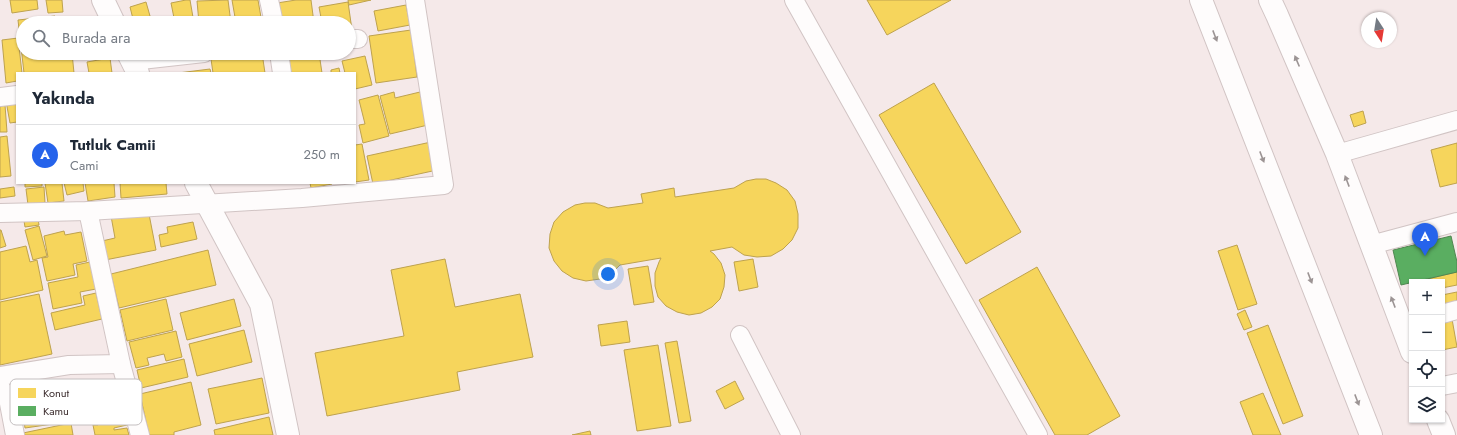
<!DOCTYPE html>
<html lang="tr">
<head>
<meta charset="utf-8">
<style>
	body { margin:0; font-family:Jost,sans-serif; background:#f2f2f3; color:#1f2937 }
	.controls { position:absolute; right:12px; bottom:12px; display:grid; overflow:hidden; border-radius:0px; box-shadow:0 1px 3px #0004 }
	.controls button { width:36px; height:36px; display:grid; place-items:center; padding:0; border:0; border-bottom:1px solid #e0e1e3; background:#fff; color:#1f2937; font:20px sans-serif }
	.compass { position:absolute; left:1361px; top:12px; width:36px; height:36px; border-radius:50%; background:#fff; box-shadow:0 1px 3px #0004; rotate:168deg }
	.you { position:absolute; left:608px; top:274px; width:14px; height:14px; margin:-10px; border:3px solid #fff; border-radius:50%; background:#1a73e8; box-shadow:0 0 0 6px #1a73e833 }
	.badge { display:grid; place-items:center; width:26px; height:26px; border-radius:50%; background:#2563eb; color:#fff; font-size:13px; font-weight:700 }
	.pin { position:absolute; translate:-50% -33px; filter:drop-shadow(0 1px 2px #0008) }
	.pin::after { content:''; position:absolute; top:21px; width:14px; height:12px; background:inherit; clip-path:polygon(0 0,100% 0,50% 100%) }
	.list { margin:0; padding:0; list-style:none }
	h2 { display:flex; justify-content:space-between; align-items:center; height:52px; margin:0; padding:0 16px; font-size:17px }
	h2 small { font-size:13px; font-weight:400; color:#747a83 }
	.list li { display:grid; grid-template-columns:26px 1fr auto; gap:12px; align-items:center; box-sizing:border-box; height:60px; padding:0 16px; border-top:1px solid #e0e1e3 }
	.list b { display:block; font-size:15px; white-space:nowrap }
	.list p { margin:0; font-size:13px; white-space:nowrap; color:#747a83 }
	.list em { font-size:13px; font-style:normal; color:#747a83 }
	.icon { flex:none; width:22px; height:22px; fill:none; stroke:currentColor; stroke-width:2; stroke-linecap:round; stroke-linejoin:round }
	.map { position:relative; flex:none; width:1457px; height:435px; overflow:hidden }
	.search { position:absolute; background:#fff; box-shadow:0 1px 3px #0004; left:16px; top:16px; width:340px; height:44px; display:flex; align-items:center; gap:10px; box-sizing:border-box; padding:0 14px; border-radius:22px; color:#747a83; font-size:15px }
	.panel { position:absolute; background:#fff; box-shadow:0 1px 3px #0004; left:16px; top:72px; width:340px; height:112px; border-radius:0px }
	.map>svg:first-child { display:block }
</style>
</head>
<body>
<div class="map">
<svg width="1457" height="435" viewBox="0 0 1457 435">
	<rect width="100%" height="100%" fill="#f5e9e9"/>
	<g fill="#f6d55c" stroke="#bea24e">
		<path d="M10,0H37L38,9L12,13Z"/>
		<path d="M46,0H62L63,12L48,13Z"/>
		<path d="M186,0H190L194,23H175L171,3Z"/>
		<path d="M228,0L231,23H199L197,1Z"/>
		<path d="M232,0H258L262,23H236Z"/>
		<path d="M296,0H311L314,23H280L277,3Z"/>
		<path d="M348,0H371L349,5Z"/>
		<path d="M867,0H951L887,35Z"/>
		<path d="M146,2L152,23H134L130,7Z"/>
		<path d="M348,2L352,30L349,31V23H322L319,7Z"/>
		<path d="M406,5L410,25L378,31L374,11Z"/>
		<path d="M55,16L56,23H23V53H72L74,73H24L18,20Z"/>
		<path d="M411,30L417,77L376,83L369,36Z"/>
		<path d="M18,38L22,73H17V81L6,83L2,40Z"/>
		<path d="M262,53L265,73H213L211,59Z"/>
		<path d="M308,53H319L322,73H288L285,56Z"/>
		<path d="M365,56L372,85L355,89V73H345L342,61Z"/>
		<path d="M110,58L112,73H89L87,62Z"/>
		<path d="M339,68L340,73H331V70Z"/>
		<path d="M210,69L211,73H178Z"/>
		<path d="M934,83L1021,232L966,264L879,115Z"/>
		<path d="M394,92L395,98L420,92L428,125L390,134L380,96Z"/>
		<path d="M378,95L389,136L363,143L359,125L365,124L359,100Z"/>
		<path d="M17,100V122L10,123L6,101Z"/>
		<path d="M5,105L7,132H0V106Z"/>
		<path d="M1363,111L1366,123L1354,127L1350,115Z"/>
		<path d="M7,136L11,176L0,177V137Z"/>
		<path d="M431,142L437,170L373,184L367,156Z"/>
		<path d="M1457,143V183L1440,187L1431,150Z"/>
		<path d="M362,144L369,180L355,182V145Z"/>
		<path d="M756,179H766L776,183L787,190L795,201L798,214V228L792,240L783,249L771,256L757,257L744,255L732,247L710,251L714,254L721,263L725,275L724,287L720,299L712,307L701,313L689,315L677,312L666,306L658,297L655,286V273L659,262L661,258L620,265L612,273L600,279L586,281L573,278L562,271L554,261L549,248L550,234L554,222L563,212L575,205L585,203H595L608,208L643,203L641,194L674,188L675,197L734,188L746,181Z"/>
		<path d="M25,183H42V186L25,187Z"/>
		<path d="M45,183H62L64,201L48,203Z"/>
		<path d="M64,183H83L84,191L67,195Z"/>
		<path d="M85,183H114L115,197L88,201Z"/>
		<path d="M120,183H166L167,194L121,198Z"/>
		<path d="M310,183H331L332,184L311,188Z"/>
		<path d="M14,187L15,196L0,198V189Z"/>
		<path d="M44,187L45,203L28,205L26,189Z"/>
		<path d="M148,209L156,250L105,260L102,241L115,238L111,216Z"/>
		<path d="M37,213L39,225L25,227L23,215Z"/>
		<path d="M193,222L197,239L161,247L159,235L168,233L167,227Z"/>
		<path d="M39,226L47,256L33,260L25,230Z"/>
		<path d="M0,230H1L6,246L0,248Z"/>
		<path d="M64,231L65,235L81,232L87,261L73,264L75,275L47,281L42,258L48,257L44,236Z"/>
		<path d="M1237,245L1257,304L1238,310L1218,251Z"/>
		<path d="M26,246L30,262L37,260L43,290L0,300V252Z"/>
		<path d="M208,250L216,285L119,308L111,274Z"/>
		<path d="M445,259L455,307L520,294L533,357L457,372L460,390L327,416L315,353L404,336L391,270Z"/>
		<path d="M753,259L758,287L739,291L734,262Z"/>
		<path d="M90,262L96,289L80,292L82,303L53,309L48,283L78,277L76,265Z"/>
		<path d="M648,266L654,302L634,305L628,269Z"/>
		<path d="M1037,267L1120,416L1087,435H1055L979,300Z"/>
		<path d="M1457,272V285L1442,288V282H1415Z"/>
		<path d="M1457,292V305L1442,309V295Z"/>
		<path d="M96,293L102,319L55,330L51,313L85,305L83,296Z"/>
		<path d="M39,294L52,354L0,365V302Z"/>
		<path d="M166,299L173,330L127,341L120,310Z"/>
		<path d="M234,299L241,326L187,340L180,313Z"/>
		<path d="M1245,310L1252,327L1244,330L1237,314Z"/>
		<path d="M1452,319L1457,347L1442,350V321Z"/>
		<path d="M627,321L630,342L601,346L598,325Z"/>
		<path d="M1268,325L1303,416L1283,424L1247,333Z"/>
		<path d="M244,330L252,362L197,376L189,344Z"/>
		<path d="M176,331L182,357L166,361L164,354L147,358L149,365L136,368L129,342Z"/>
		<path d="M677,341L691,421L679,423L665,343Z"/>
		<path d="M658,345L671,426L637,431L624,350Z"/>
		<path d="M184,359L188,377L141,388L137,370Z"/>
		<path d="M262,378L269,413L216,424L208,389Z"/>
		<path d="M735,381L744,399L725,409L716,391Z"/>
		<path d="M191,382L201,425L174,432V435H149L140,394Z"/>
		<path d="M118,384L127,425L114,428V430L127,428L129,435H95L93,425H98L90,390Z"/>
		<path d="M55,385L60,423L25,428L19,390Z"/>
		<path d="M1263,393L1281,435H1253L1240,402Z"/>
		<path d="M269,417L273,435H215L214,430Z"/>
		<path d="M71,423L73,435H23V433Z"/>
		<path d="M590,431L591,435H572Z"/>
	</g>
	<path fill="#5aae61" stroke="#508751" d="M1451,236L1457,262V272L1401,285L1393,250Z"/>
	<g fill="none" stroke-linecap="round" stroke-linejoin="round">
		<defs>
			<g id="minor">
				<path d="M269,0L274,23"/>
				<path d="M794,0L1038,435"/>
				<path d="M349,39H358"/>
				<path d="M279,53L282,73"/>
				<path d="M132,61L204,53"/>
				<path d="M0,97L17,95"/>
				<path d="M1337,154L1457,120"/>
				<path d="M88,211L121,364L140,435"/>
				<path d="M0,213L88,211L302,198L444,185L415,0"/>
				<path d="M1371,245L1457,222"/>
				<path d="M1442,314L1457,310"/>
				<path d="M740,335L791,435"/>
				<path d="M0,376L69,365L121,364"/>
				<path d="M1442,386L1457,383"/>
				<path d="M0,387L8,398L15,435"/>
			</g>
			<g id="tertiary">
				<path d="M103,0L114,23"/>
				<path d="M1201,0L1371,435"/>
				<path d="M1270,0L1277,15L1337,154L1412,352"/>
				<path d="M128,53L138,73"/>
				<path d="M196,183L261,304L288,435"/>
				<path d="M1438,420L1444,435"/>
			</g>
		</defs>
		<use href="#minor" stroke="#d1c4c4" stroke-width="20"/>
		<use href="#tertiary" stroke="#d1c4c4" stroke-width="24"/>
		<use href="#minor" stroke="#fefcfc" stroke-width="18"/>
		<use href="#tertiary" stroke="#fefcfc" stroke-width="22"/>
	</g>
	<defs><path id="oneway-solid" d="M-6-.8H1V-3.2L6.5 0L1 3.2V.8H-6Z"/></defs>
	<g fill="#9c9494">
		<use href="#oneway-solid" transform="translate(1215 36) rotate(69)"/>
		<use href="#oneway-solid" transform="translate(1297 61) rotate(-113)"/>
		<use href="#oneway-solid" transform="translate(1262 157) rotate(69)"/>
		<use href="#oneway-solid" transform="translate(1347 181) rotate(-111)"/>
		<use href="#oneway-solid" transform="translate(1310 278) rotate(69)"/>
		<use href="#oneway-solid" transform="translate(1393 302) rotate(-111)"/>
		<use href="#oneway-solid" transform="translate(1357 400) rotate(69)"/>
	</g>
	<rect x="10" y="379" width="132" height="46" rx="6" fill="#fff" stroke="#c4bfc0" stroke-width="1"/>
	<rect x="18" y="388" width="18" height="10" fill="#f6d55c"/>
	<rect x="18" y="406" width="18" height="10" fill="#5aae61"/>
	<g font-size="11" fill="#3a2b2c">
		<text x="43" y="397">Konut</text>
		<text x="43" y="415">Kamu</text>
	</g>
</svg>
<div class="controls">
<button>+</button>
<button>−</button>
<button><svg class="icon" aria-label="locate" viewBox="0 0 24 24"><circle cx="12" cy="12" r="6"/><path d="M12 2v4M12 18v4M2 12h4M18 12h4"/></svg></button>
<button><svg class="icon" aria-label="layers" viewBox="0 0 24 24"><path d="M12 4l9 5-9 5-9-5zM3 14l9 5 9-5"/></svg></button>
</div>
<svg class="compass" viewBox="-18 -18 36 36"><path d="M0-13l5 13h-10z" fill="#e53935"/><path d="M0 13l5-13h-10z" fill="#747a83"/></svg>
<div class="you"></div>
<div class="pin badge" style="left:1425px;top:256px">A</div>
<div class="search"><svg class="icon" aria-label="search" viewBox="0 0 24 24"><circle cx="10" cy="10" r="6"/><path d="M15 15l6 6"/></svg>Burada ara</div>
<section class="panel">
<h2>Yakında<small></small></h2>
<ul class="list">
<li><span class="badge">A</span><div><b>Tutluk Camii</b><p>Cami</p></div><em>250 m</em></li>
</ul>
</section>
</div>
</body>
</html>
